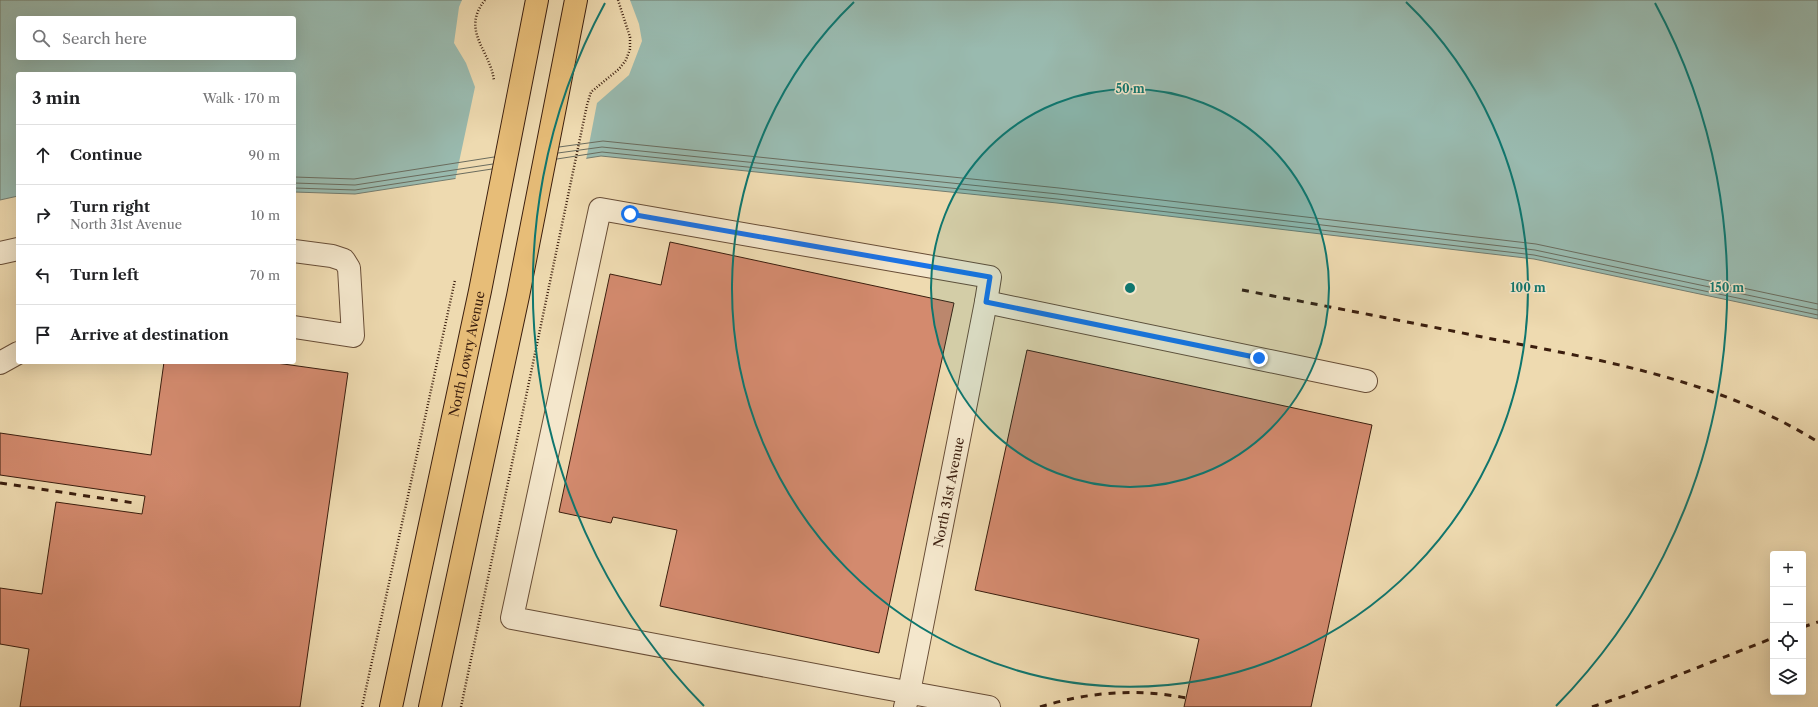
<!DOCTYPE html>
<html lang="en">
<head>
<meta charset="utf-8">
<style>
	body { margin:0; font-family:"Libre Caslon Text",serif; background:#f6f6f6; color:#202124 }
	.controls { position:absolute; right:12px; bottom:12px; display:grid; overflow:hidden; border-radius:4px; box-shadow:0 4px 16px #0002 }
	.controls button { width:36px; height:36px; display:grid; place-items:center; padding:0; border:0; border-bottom:1px solid #e0e0e0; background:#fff; color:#202124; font:20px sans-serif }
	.stop { position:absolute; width:12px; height:12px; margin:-9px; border:3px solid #1a73e8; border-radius:50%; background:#fff }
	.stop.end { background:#1a73e8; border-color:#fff; box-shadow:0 1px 4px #0008 }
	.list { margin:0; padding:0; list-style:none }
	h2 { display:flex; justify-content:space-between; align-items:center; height:52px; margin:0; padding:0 16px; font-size:17px }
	h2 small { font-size:13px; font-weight:400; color:#757577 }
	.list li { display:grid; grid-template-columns:26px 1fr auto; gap:12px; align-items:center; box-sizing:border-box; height:60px; padding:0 16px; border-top:1px solid #e0e0e0 }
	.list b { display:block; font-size:15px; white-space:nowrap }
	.list p { margin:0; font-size:13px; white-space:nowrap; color:#757577 }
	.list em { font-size:13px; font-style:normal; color:#757577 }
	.icon { flex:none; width:22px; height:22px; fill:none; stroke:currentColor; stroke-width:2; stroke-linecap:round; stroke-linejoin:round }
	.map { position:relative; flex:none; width:1818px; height:707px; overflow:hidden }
	.search { position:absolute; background:#fff; box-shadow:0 4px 16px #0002; left:16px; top:16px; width:280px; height:44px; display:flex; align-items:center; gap:10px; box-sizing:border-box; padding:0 14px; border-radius:4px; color:#757577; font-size:15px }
	.panel { position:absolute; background:#fff; box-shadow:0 4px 16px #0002; left:16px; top:72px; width:280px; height:292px; border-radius:4px }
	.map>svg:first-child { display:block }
</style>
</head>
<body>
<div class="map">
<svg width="1818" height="707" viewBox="0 0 1818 707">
	<rect width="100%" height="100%" fill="#eedab0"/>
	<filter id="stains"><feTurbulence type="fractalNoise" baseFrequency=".005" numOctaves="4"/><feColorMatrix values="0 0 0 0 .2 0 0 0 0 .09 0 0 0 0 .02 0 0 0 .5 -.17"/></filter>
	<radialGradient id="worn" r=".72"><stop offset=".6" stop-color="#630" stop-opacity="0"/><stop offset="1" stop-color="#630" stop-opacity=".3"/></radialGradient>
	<path fill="#99baaf" stroke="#737c6f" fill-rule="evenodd" d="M0,0H1818V319L1534,259L1057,203L601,156L355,194L294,192V74H18V196L0,200ZM18,18H294V58H18Z"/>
	<path fill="#eedab0" d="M462,0H630L639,24L642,41L629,75L597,103L586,160L455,181L475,87L466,63L454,43L459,7Z"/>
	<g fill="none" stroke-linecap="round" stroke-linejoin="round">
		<g stroke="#6a6c5e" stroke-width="1">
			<path d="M559,147L603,141L1059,188L1536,244L1818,304"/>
			<path d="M558,153L602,147L1058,194L1535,250L1818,310"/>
			<path d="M557,159L602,152L1057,199L1534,255L1818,315"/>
			<path d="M294,177L354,179L494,157"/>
			<path d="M294,183L355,185L493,164"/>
			<path d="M294,188L355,190L492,169"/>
		</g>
	</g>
	<g fill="#d38a6e" stroke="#3b1e0e">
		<path d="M670,242L954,303L879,653L660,606L677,530L613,517L611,523L559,512L610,274L661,285Z"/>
		<path d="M1027,350L1372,425L1311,707H1184L1199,639L975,590Z"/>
		<path d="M164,362H269L348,373L300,707H20L29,649L0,644V588L42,594L56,502L142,514L145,496L0,475V433L151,455Z"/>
	</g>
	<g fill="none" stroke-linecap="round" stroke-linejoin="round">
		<defs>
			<g id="minor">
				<path d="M294,251L332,256L344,260L349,268L353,336L294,327"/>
				<path d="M0,253L18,249"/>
				<path d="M986,302L1366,381"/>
				<path d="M0,363L18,353"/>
				<path id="s1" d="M905,707L909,692L986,302L990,277L600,209L512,618L868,685L989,707"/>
			</g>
			<g id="major">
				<path id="s2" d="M391,707L480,291L537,0"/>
				<path d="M430,707L518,296L576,0"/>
			</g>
		</defs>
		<use href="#minor" stroke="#684d36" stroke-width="24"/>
		<use href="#major" stroke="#3b1e0e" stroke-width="24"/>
		<g stroke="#3b1e0e" stroke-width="2.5" stroke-dasharray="1 2" stroke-linecap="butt">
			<path d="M485,0C460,31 491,51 494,81"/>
			<path d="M362,707L455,280"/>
			<path d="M461,707L587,105L591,92L619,69L626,60L630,49V37L618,0"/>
		</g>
		<use href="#minor" stroke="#f4e7cc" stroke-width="22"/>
		<use href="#major" stroke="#e7bd78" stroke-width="22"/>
		<g stroke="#3b1e0e" stroke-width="3" stroke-dasharray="7 7" stroke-linecap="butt">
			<path d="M1242,290C1325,306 1409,322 1492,339C1603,360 1721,381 1818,442"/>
			<path d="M0,483L134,503"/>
			<path d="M1803,627L1818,622"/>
			<path d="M1040,707C1088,692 1137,688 1186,698"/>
			<path d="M1592,707L1630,694L1773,638"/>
		</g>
	</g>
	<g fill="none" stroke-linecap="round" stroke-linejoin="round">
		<path stroke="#1a73e8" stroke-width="5" d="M630,214L990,277L986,302L1259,358"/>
	</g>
	<circle cx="1130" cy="288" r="199" fill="#0f766e" fill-opacity=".12"/>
	<g fill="none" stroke="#0f766e" stroke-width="2">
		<circle cx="1130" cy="288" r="199"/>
		<path d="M1406 2A398 398 0 1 1 854 2"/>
		<path d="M704 706A597 597 0 0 1 605 3M1655 3A597 597 0 0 1 1556 706"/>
	</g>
	<g text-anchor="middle" stroke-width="3" stroke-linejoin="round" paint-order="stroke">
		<g font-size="13" fill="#3b1e0e" stroke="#f4e7cc">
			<text dy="5" stroke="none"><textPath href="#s2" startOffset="361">North Lowry Avenue</textPath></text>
			<text dy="5" stroke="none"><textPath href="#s1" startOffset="219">North 31st Avenue</textPath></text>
		</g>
	</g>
	<circle cx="1130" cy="288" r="6" fill="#0f766e" stroke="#f4e7cc" stroke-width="2"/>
	<g font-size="12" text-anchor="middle" font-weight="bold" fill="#0f766e" stroke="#f4e7cc" stroke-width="3" stroke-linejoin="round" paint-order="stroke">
		<text x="1130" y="93">50 m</text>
		<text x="1528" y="292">100 m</text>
		<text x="1727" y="292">150 m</text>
	</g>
	<rect width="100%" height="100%" filter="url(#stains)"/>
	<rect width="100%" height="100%" fill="url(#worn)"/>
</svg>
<div class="controls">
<button>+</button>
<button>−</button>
<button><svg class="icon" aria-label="locate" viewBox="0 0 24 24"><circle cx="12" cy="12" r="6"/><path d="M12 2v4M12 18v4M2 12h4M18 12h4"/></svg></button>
<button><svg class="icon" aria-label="layers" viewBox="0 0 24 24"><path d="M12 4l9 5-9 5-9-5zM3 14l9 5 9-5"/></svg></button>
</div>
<div class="stop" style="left:630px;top:214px"></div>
<div class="stop end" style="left:1259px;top:358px"></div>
<div class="search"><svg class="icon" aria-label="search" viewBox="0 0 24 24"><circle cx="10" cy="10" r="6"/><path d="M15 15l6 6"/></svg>Search here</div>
<section class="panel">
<h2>3 min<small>Walk · 170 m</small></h2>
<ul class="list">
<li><svg class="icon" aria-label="ahead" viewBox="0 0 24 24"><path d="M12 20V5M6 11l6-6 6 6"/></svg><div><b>Continue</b></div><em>90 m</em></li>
<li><svg class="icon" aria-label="right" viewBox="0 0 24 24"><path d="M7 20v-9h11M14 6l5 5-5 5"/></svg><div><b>Turn right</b><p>North 31st Avenue</p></div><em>10 m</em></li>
<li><svg class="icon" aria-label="left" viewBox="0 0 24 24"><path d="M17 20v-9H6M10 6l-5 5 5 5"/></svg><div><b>Turn left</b></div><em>70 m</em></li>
<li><svg class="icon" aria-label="arrive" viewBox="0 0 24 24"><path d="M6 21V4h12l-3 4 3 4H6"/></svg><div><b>Arrive at destination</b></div></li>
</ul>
</section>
</div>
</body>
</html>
